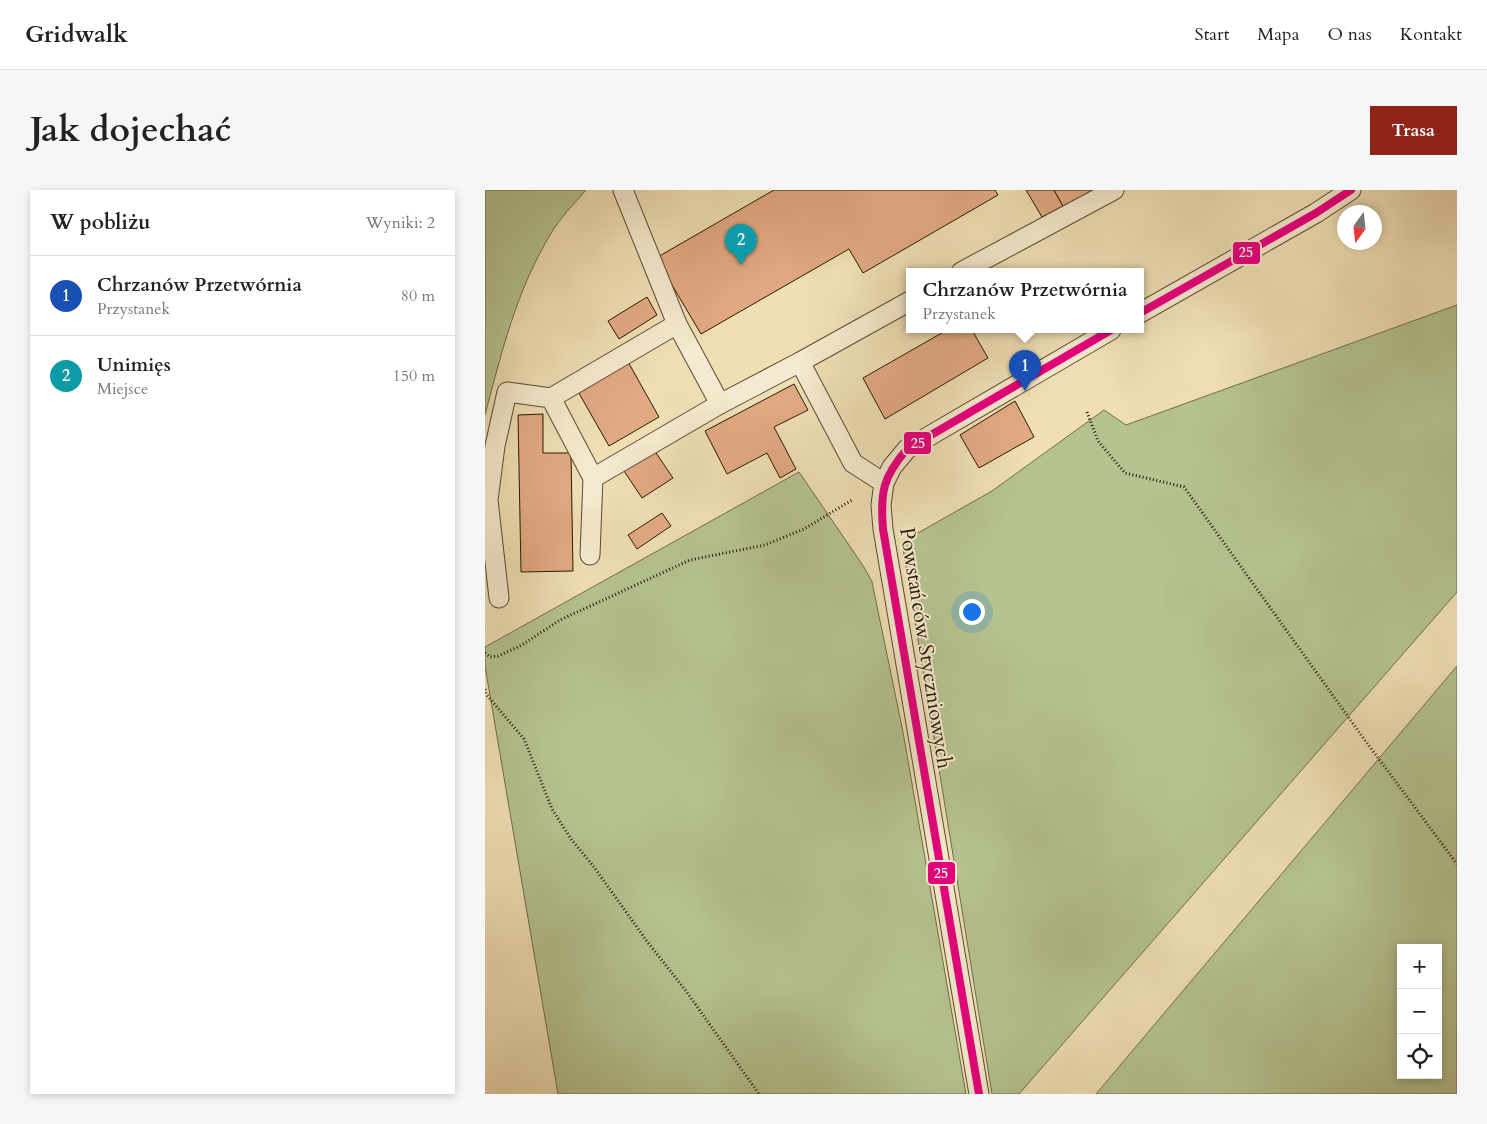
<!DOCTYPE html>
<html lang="pl">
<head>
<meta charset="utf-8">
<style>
	body { margin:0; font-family:Cardo,serif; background:#f6f6f6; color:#222 }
	.controls { position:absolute; right:15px; bottom:15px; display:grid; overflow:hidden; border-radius:0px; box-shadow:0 2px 8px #0003 }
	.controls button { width:45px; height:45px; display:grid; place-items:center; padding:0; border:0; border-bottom:1px solid #e0e0e0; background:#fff; color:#222; font:25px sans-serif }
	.compass { position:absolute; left:852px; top:15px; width:45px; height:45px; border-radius:50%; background:#fff; box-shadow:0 2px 8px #0003; rotate:195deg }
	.you { position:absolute; left:486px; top:421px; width:18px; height:18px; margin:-12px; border:4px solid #fff; border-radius:50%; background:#1a73e8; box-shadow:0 0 0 8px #1a73e833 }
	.badge { display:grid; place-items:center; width:32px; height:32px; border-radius:50%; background:#8f2418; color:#fff; font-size:16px; font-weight:700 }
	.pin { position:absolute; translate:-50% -41px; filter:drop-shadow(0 1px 2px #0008) }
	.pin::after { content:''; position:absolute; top:26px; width:18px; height:15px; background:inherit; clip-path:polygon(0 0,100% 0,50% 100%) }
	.popup { position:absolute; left:421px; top:78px; width:238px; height:65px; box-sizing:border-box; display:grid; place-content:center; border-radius:0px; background:#fff; filter:drop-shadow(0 1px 4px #0005); font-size:16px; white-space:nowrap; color:#767676 }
	.popup b { font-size:19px; color:#222 }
	.popup::after { content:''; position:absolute; left:50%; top:100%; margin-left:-10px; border:10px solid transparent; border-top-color:#fff }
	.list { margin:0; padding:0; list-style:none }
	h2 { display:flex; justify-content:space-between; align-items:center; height:65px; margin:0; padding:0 20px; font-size:21px }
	h2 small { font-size:16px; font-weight:400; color:#767676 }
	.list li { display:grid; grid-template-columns:32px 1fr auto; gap:15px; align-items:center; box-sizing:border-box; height:80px; padding:0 20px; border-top:1px solid #e0e0e0 }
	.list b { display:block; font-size:19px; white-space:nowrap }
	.list p { margin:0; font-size:16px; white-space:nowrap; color:#767676 }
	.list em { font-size:16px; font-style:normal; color:#767676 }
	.icon { flex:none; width:28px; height:28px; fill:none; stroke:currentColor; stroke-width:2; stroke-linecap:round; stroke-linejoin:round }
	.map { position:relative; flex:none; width:972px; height:904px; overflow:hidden; border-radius:0px }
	header { display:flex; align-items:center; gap:30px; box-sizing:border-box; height:70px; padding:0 25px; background:#fff; border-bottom:1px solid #e0e0e0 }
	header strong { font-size:24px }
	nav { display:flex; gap:28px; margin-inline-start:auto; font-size:18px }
	.intro { display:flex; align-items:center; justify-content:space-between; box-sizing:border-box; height:120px; padding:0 30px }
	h1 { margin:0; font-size:35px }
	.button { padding:12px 22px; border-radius:0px; background:#8f2418; color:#fff; font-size:18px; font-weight:700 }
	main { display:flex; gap:30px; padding:0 30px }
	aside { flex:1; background:#fff; border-radius:0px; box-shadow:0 2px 8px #0003 }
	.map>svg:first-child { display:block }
</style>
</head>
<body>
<header>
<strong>Gridwalk</strong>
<nav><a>Start</a><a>Mapa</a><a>O nas</a><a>Kontakt</a></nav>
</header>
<div class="intro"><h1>Jak dojechać</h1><a class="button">Trasa</a></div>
<main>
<aside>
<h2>W pobliżu<small>Wyniki: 2</small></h2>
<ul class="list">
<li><span class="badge" style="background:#1a4fb4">1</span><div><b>Chrzanów Przetwórnia</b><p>Przystanek</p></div><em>80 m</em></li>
<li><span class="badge" style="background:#0f9aa8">2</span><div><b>Unimięs</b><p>Miejsce</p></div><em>150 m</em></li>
</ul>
</aside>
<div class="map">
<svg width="972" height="904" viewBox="0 0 972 904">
	<rect width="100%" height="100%" fill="#f0dfb5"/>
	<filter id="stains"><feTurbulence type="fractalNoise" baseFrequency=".004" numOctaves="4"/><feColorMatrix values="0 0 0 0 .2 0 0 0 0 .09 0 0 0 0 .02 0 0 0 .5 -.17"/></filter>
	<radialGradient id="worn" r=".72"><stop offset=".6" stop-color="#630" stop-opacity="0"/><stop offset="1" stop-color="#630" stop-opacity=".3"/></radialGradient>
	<g fill="#b5c391" stroke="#6f6e4b" fill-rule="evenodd">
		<path d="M0,0H101C89,14 74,29 65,45C31,102 17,161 0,225Z"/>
		<path d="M972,115V402L534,904H507L417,352L507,301L619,220L641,235Z"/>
		<path d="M314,282L379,377L387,392L418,542L481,904H73L0,476V457Z"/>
		<path d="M972,476V904H611ZM916,758H953V885H916Z"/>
	</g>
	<g fill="#e2aa83" stroke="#291a05">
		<path d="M289,0H510L513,5L378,83L364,59L216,144L171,68Z"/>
		<path d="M541,0H569L578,16L557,27Z"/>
		<path d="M569,0H608L578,16Z"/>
		<path d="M162,107L172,125L134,149L123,131Z"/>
		<path d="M462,140H487L503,168L400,229L378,188Z"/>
		<path d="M142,170L174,227L124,256L91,198Z"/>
		<path d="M309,194L323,220L289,237L311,279L295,288L282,263L242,284L220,241Z"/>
		<path d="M530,211L549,247L494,278L475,245Z"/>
		<path d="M58,224V263H86L88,381L36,382L33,225Z"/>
		<path d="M167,257L188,288L157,308L137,278Z"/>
		<path d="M177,323L186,336L152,359L143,345Z"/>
	</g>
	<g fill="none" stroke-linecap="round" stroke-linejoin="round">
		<defs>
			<g id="minor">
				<path d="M138,0L192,134L235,214"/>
				<path d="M476,82L629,0"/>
				<path d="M655,123L831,23L866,0"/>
				<path d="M66,208L192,134"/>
				<path d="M399,293L368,273L315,172L425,111"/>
				<path d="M105,365L108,288L235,214L315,172"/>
				<path d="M14,408L3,310L10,256L22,202L66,208L108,288"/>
				<path d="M494,904L398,339L396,315L399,293L407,277L422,259L626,140"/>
			</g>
		</defs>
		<use href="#minor" stroke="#5b4b31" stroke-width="21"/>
		<g stroke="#291a05" stroke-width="3" stroke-dasharray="1 2.5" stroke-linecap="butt">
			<path d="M602,222L613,251L640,283L699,297L879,549L972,674"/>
			<path d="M0,463L5,467L13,466L37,455L75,430L205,370L280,355L319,339L367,310"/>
			<path d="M0,499L1,504L39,549L67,619L86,649L109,677L161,750L201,801L274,904"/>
		</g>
		<use href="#minor" stroke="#f5eacf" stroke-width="19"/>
		<defs>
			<g id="bus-1">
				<path d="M655,123L831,23L866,0"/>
				<path d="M494,904L398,339C395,302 398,287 422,259L626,140"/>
			</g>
		</defs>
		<use href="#bus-1" stroke="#f5eacf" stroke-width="11"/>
		<use href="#bus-1" stroke="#e5007d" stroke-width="8"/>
	</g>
	<g text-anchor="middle" stroke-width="4" stroke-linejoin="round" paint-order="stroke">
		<g font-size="21" fill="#291a05" stroke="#f5eacf">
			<text transform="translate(441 458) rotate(81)" y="7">Powstańców Styczniowych</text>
		</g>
	</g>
	<g stroke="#f5eacf" stroke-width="2">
		<rect x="747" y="51" width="29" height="24" rx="5" fill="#e5007d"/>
		<rect x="418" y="241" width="29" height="24" rx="5" fill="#e5007d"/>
		<rect x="442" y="671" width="29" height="24" rx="5" fill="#e5007d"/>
	</g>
	<g font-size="14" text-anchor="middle" font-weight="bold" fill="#fff">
		<text x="761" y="67">25</text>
		<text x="433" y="258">25</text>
		<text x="456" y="688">25</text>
	</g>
	<rect width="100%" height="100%" filter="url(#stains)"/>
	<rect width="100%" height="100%" fill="url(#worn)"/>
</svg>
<div class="controls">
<button>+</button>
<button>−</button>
<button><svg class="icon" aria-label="locate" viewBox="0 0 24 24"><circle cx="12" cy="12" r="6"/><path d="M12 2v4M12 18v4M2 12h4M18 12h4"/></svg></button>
</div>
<svg class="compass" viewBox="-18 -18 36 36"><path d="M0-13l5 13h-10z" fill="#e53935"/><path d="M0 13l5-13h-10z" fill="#767676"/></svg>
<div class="you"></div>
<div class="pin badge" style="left:540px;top:201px;background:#1a4fb4">1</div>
<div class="popup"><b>Chrzanów Przetwórnia</b>Przystanek</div>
<div class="pin badge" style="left:256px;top:75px;background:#0f9aa8">2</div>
</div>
</main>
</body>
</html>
